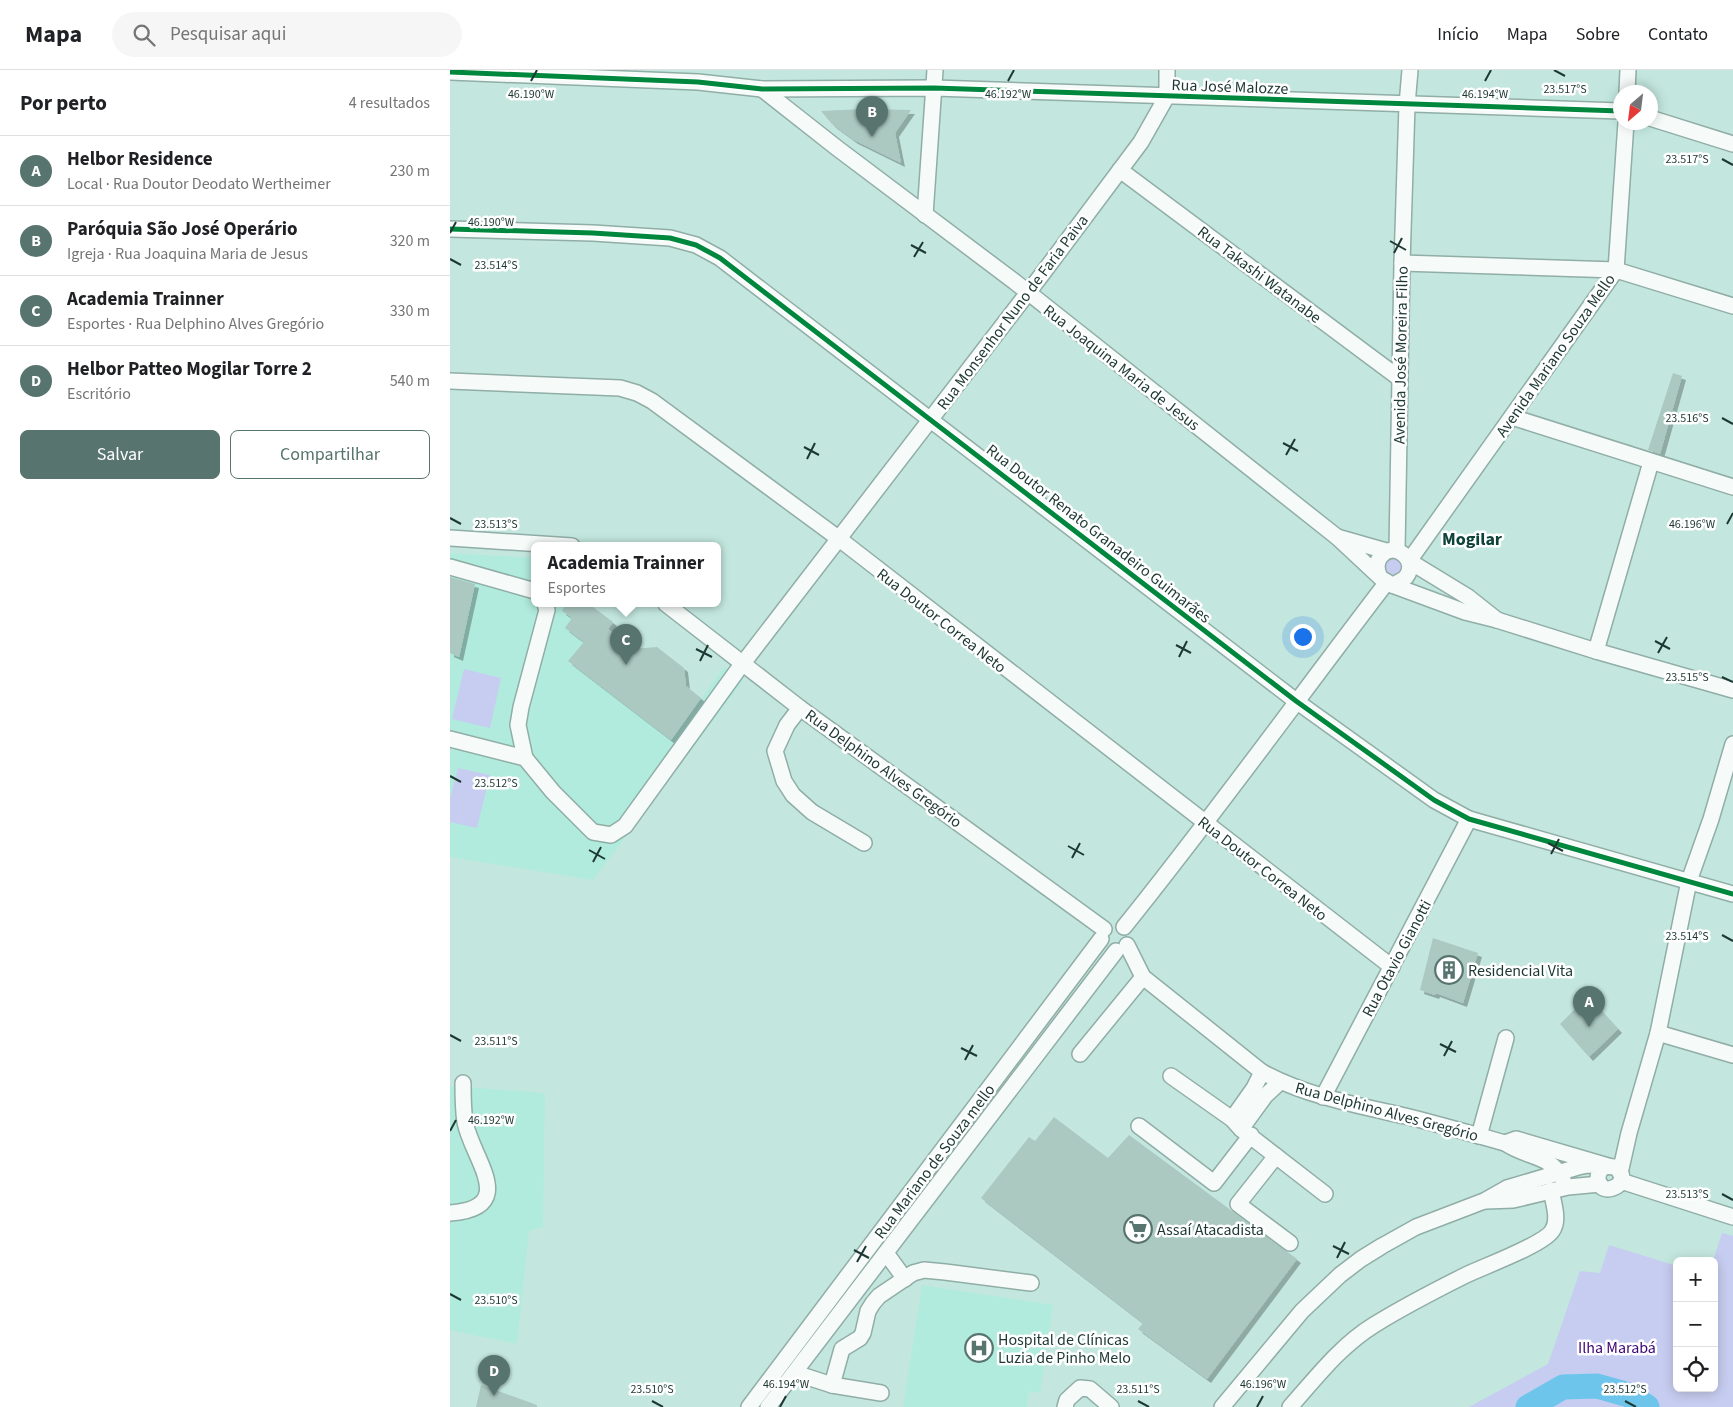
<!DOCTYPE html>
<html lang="pt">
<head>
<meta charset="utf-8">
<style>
	body { margin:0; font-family:"Source Sans 3",sans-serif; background:#f6f6f6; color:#202124 }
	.controls { position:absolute; right:15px; bottom:15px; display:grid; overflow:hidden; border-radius:8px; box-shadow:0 2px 12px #0003 }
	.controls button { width:45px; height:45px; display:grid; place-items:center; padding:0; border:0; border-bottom:1px solid #e0e0e0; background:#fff; color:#202124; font:25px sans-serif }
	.compass { position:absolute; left:1163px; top:15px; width:45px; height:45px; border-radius:50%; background:#fff; box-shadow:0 2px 12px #0003; rotate:208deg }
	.you { position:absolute; left:852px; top:566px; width:18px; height:18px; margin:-12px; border:4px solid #fff; border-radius:50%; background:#1a73e8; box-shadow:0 0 0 8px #1a73e833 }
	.badge { display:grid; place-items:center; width:32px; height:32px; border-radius:50%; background:#57756e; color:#fff; font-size:16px; font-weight:700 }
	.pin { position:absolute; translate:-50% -41px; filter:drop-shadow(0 1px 2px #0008) }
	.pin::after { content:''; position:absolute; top:26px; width:18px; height:15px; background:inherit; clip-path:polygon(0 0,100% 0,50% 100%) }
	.popup { position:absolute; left:81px; top:472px; width:190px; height:65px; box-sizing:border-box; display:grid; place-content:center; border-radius:8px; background:#fff; filter:drop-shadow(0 1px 4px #0005); font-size:16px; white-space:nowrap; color:#757577 }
	.popup b { font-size:19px; color:#202124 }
	.popup::after { content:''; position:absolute; left:50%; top:100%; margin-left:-10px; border:10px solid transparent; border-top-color:#fff }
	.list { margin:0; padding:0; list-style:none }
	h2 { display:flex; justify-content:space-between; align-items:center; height:65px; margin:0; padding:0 20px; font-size:21px }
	h2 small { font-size:16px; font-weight:400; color:#757577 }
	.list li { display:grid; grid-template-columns:32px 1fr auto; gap:15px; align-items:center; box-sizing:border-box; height:70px; padding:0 20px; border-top:1px solid #e0e0e0 }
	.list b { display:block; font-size:19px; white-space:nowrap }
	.list p { margin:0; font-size:16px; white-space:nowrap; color:#757577 }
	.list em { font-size:16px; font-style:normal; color:#757577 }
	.actions { display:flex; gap:10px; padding:15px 20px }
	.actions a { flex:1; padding:11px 0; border:1px solid #57756e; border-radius:8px; text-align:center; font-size:18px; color:#57756e }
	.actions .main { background:#57756e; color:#fff }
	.icon { flex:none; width:28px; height:28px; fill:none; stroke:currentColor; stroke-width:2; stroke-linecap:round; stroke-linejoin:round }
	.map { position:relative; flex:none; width:1283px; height:1337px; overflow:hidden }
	header { display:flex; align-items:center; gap:30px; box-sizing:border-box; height:70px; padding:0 25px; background:#fff; border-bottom:1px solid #e0e0e0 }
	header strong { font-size:24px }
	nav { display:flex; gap:28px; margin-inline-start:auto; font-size:18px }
	.search { width:350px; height:45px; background:#f6f6f6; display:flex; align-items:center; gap:12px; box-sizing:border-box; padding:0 18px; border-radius:28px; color:#757577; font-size:19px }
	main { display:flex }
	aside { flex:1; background:#fff }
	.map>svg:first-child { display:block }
</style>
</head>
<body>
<header>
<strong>Mapa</strong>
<div class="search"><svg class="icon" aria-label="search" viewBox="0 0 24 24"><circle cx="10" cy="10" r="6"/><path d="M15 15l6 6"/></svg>Pesquisar aqui</div>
<nav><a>Início</a><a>Mapa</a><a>Sobre</a><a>Contato</a></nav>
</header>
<main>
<aside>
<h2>Por perto<small>4 resultados</small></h2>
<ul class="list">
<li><span class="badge">A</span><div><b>Helbor Residence</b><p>Local · Rua Doutor Deodato Wertheimer</p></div><em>230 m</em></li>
<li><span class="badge">B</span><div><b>Paróquia São José Operário</b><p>Igreja · Rua Joaquina Maria de Jesus</p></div><em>320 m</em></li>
<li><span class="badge">C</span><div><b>Academia Trainner</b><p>Esportes · Rua Delphino Alves Gregório</p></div><em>330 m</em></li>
<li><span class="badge">D</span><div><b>Helbor Patteo Mogilar Torre 2</b><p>Escritório</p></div><em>540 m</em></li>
</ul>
<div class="actions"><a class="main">Salvar</a><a>Compartilhar</a></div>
</aside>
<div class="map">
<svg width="1283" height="1337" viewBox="0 0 1283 1337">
	<defs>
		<filter id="shadow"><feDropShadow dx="4" dy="4" stdDeviation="0" flood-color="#0004"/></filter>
	</defs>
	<rect width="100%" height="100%" fill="#c3e7de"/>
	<g fill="#b1ebdd">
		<path d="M0,483L85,488V534H116L112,541L122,547L134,572L119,592L221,670L274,597L293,611L143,810L0,787Z"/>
		<path d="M0,1016L95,1023L93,1157L79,1161L67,1274L0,1260Z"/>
		<path d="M472,1215L603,1235L590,1323L579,1321L577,1337H453Z"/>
	</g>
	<g fill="#c7cdf0">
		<path d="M938,487L951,490L953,500L945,507L935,505L933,492Z"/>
		<path d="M14,599L51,608L40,658L2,649Z"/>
		<path d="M8,698L40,705L27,758L0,752V728Z"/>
		<path d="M1272,1163L1283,1166V1337H1019L1098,1294L1130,1201L1150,1203L1159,1175L1227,1196V1318H1264L1263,1191Z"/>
	</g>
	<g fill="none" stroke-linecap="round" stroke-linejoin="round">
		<path stroke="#6ec5eb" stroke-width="25" d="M1078,1337L1113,1317L1147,1316L1179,1325L1197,1337"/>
	</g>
	<g fill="#abc8c1" filter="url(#shadow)">
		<path d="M413,39L461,40L445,63L451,93L404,70L382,54L371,41Z"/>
		<path d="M1223,303L1232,306L1210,384L1198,380Z"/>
		<path d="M0,507L25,514L9,587L0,583Z"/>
		<path d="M116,534H139L163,552L158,559L183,579L207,577L234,598L236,616L251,628L221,670L118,591L134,572L115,558L122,548L112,541Z"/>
		<path d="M983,868L1028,883L1013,933L986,923L985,925L970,920Z"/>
		<path d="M1138,926L1168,959L1139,987L1110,954Z"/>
		<path d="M604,1047L658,1088L679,1065L847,1189L757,1309L688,1259L693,1253L531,1128L579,1067L585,1071Z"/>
		<path d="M31,1315L87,1335V1337H26Z"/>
	</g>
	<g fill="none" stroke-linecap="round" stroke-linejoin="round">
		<defs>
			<g id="minor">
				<path d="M0,2L248,12L312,19L484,18L1170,41"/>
				<path d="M312,19L387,78L565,212L887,467"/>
				<path d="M1177,22L1178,0"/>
				<path d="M1200,48L1283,74"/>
				<path d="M670,100L949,308"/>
				<path d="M475,145L485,0"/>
				<path d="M0,159L143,163L220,168L246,175L270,188L846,631L984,730L1019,749L1283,824"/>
				<path d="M952,193L1166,200L1283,236"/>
				<path d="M0,311L170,318L187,323L202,331L388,468L942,897"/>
				<path d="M1062,347L1283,417"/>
				<path d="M0,468L122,476"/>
				<path d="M947,480L952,193L957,35L960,0"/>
				<path d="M0,497L85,521"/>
				<path d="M929,505C926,498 926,492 931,486C945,470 969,491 956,507C952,511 947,513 942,515L932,509L887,467L936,481"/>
				<path d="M942,515L1015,542L1047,550L1146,581L1283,620"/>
				<path d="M216,534L350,638L654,859"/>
				<path d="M1047,550L1018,527L959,491L1166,200L1176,52"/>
				<path d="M1146,581L1201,392"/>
				<path d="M350,638L337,655L325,681L334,711L343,725L362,742L414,773"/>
				<path d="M0,669L75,688L103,722L143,762L161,765L175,756L287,601L590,207L691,72L717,26V0"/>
				<path d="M75,688L68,655L71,637L97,540L95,534"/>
				<path d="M674,857C765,744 849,627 937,512"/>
				<path d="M677,875L693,907L812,1002C856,1026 906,1035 955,1046C988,1054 1022,1064 1055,1073L1066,1069L1158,1096"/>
				<path d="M1208,963L1283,985"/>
				<path d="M630,984L693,907"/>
				<path d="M721,1006L782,1049L791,1059L875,1124"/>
				<path d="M873,1027L1019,749"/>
				<path d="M782,1049L804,1018L812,1002"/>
				<path d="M689,1056L764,1113L801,1065"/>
				<path d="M791,1059L815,1026L830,1012"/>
				<path d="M1029,1066L1056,968"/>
				<path d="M1055,1073C1076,1088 1100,1084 1113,1109"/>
				<path d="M826,1086L788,1134L840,1173"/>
				<path d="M1170,1103L1179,1063L1208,963L1239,811L1261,749L1283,674"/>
				<path d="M1171,1111L1283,1147"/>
				<path d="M1036,1131L1063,1130L1118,1117L1150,1114"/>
				<path d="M0,1143C70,1138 22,1089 15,1052C13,1039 13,1026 13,1013"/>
				<path d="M436,1183L455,1209"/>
				<path d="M345,1303L382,1315L431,1323"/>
				<path d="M382,1315L392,1279L410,1268L413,1263L418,1241L423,1233L429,1226L463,1203L474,1200L495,1202L581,1213"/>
				<path d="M299,1337L651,869"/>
				<path d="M318,1337L666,881"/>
				<path d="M615,1337L617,1330L630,1318L640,1319L661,1337"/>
				<path d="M772,1337L852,1241L890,1205L911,1189L932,1176L966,1157L1034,1131L1057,1118L1128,1097L1138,1095L1165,1097C1189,1115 1141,1133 1149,1102L1154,1097"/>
				<path d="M840,1337C866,1308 890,1276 924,1255C953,1237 984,1221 1014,1206C1032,1197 1093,1175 1102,1161C1110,1150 1103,1132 1101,1120"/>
			</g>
		</defs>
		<use href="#minor" stroke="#90ada6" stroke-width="18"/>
		<use href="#minor" stroke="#f6fbfa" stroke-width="15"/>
		<defs>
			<g id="cycleway">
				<path d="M0,2L248,12L312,19L484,18L1170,41"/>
				<path d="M0,159L143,163L220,168L246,175L270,188L846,631L984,730L1019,749L1283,824"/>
			</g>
		</defs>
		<use href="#cycleway" stroke="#fff" stroke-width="8"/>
		<use href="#cycleway" stroke="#00873e" stroke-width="5"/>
	</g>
	<path fill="none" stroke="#1d3832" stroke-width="2" d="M1104,0L1115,6M81,11L87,0M558,11L564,0M1035,11L1041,0M1272,89L1283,95M0,163L6,152M940,171L956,180M461,175L476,183M944,183L952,168M464,187L473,172M0,189L11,195M1272,348L1283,354M833,373L848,381M354,377L369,385M836,385L845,369M357,389L365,373M0,448L11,454M1277,454L1283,443M1205,571L1220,579M726,575L741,583M246,579L262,587M1208,583L1217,567M729,587L737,571M250,591L258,575M1272,607L1283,612M0,706L11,712M1098,773L1113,781M618,776L634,785M139,780L155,789M1101,784L1109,769M622,788L630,773M143,792L151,777M1272,865L1283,871M0,965L11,971M990,974L1006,982M511,978L527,986M994,986L1002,971M515,990L523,975M0,1061L6,1050M1272,1124L1283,1130M883,1176L899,1184M404,1180L419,1188M887,1188L895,1172M407,1192L416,1176M0,1224L11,1230M202,1331L213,1337M688,1331L699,1337M1175,1331L1186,1337M330,1337L336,1326M807,1337L813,1326"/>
	<defs>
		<symbol id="building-ring" viewBox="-11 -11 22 22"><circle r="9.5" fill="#fff" stroke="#57756e" stroke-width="1.5"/><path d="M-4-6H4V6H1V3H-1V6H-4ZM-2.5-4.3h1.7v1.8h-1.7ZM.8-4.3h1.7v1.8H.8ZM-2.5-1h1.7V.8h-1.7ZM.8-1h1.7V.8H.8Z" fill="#57756e"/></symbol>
		<symbol id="supermarket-ring" viewBox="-11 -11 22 22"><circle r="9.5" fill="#fff" stroke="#57756e" stroke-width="1.5"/><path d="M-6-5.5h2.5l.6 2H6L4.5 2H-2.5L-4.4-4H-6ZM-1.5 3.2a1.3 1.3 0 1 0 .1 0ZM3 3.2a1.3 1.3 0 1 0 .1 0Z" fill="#57756e"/></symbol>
		<symbol id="hospital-ring" viewBox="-11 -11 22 22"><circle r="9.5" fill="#fff" stroke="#57756e" stroke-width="1.5"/><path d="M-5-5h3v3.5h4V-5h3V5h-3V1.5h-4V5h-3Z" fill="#57756e"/></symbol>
	</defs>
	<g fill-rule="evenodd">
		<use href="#building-ring" x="983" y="884" width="32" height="32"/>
		<use href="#supermarket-ring" x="672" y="1143" width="32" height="32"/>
		<use href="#hospital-ring" x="513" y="1262" width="32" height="32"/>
	</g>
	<g text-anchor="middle" stroke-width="5" stroke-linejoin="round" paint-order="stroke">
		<g font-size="16" fill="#1d3832" stroke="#fff">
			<text transform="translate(780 16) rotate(2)" y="6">Rua José Malozze</text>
			<text transform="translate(810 204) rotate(37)" y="6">Rua Takashi Watanabe</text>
			<text transform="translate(562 242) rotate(-53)" y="6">Rua Monsenhor Nuno de Faria Paiva</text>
			<text transform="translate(950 285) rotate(-89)" y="6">Avenida José Moreira Filho</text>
			<text transform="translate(1105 285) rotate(-55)" y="6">Avenida Mariano Souza Mello</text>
			<text transform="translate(672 297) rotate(38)" y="6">Rua Joaquina Maria de Jesus</text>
			<text transform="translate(649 463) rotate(38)" y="6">Rua Doutor Renato Granadeiro Guimarães</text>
			<text transform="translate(492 550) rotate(38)" y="6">Rua Doutor Correa Neto</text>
			<text transform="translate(434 698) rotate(36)" y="6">Rua Delphino Alves Gregório</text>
			<text transform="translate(813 798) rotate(38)" y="6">Rua Doutor Correa Neto</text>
			<text transform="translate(946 888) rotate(-62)" y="6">Rua Otavio Gianotti</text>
			<text transform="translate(937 1041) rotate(15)" y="6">Rua Delphino Alves Gregório</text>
			<text transform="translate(484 1091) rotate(-53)" y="6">Rua Mariano de Souza mello</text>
		</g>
		<g font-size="16" fill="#1d3832" stroke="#fff" text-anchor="start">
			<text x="1018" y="906">Residencial Vita</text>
			<text x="707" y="1165">Assaí Atacadista</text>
			<text x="548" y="1275">Hospital de Clínicas<tspan x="548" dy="18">Luzia de Pinho Melo</tspan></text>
		</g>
		<g font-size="16" fill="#3c0574" stroke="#fff">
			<text x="1167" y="1283">Ilha Marabá</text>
		</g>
		<g font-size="18" font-weight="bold" fill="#0f4238" stroke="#fff">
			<text x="1022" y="475">Mogilar</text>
		</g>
	</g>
	<g font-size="12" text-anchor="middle" fill="#1d3832" stroke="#fff" stroke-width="5" stroke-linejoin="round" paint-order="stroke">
		<text x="1115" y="23">23.517°S</text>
		<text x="81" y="28">46.190°W</text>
		<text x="558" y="28">46.192°W</text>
		<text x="1035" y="28">46.194°W</text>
		<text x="1237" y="93">23.517°S</text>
		<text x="41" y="156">46.190°W</text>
		<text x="46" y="199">23.514°S</text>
		<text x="1237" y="352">23.516°S</text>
		<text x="46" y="458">23.513°S</text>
		<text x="1242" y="458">46.196°W</text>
		<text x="1237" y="611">23.515°S</text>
		<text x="46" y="717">23.512°S</text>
		<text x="1237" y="870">23.514°S</text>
		<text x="46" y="975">23.511°S</text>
		<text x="41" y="1054">46.192°W</text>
		<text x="1237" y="1128">23.513°S</text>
		<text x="46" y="1234">23.510°S</text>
		<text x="336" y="1318">46.194°W</text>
		<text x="813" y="1318">46.196°W</text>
		<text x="202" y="1323">23.510°S</text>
		<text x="688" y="1323">23.511°S</text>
		<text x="1175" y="1323">23.512°S</text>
	</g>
</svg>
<div class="controls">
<button>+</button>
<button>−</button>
<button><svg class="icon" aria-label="locate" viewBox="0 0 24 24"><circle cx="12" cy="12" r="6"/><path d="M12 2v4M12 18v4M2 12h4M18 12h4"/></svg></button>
</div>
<svg class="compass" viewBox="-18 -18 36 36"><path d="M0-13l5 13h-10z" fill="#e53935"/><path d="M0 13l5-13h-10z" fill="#757577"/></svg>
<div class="you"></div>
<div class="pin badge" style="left:1139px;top:957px">A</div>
<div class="pin badge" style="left:422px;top:67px">B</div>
<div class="pin badge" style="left:176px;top:595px">C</div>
<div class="popup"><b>Academia Trainner</b>Esportes</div>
<div class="pin badge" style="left:44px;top:1326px">D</div>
</div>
</main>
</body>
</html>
